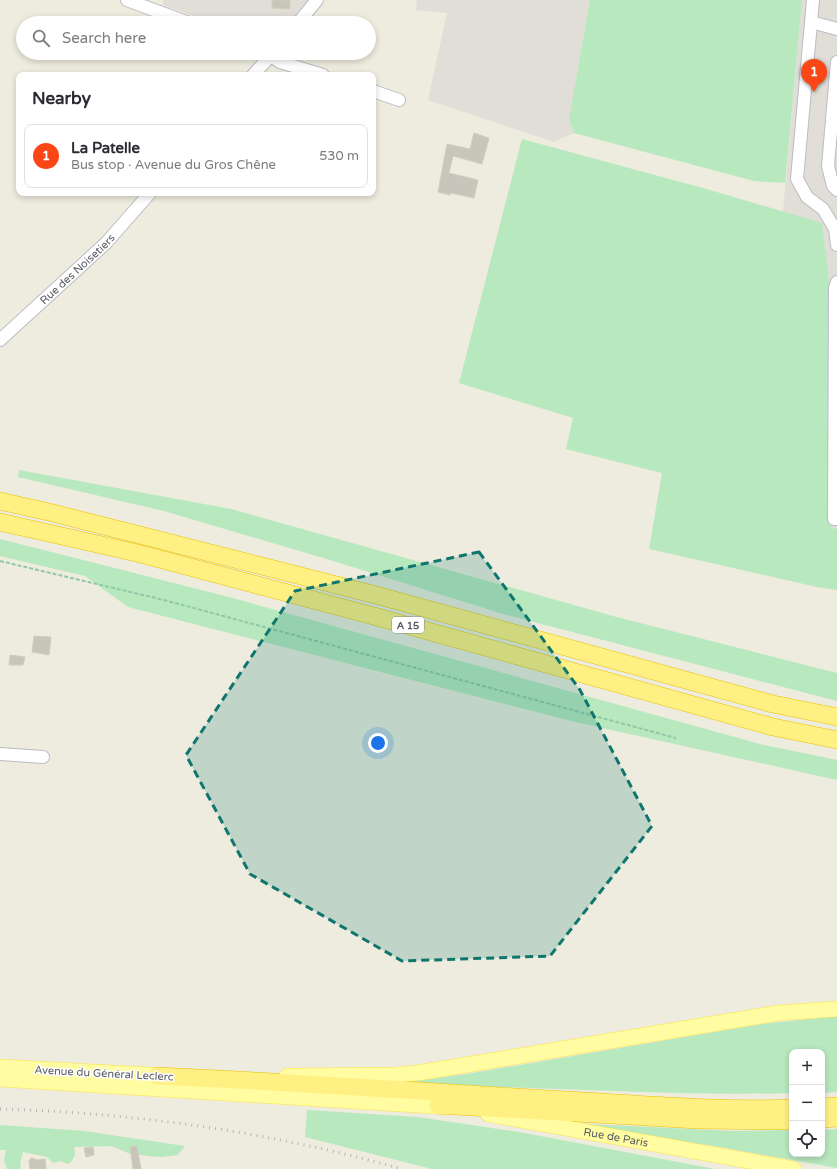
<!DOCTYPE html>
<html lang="en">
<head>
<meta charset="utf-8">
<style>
	body { margin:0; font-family:"Varela Round",sans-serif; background:#f7f7f7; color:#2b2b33 }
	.controls { position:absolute; right:12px; bottom:12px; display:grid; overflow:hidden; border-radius:8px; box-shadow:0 2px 6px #0003 }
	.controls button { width:36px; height:36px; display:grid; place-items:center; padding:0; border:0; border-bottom:1px solid #e1e1e2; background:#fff; color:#2b2b33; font:20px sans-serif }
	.you { position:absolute; left:378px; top:743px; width:14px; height:14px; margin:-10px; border:3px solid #fff; border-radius:50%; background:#1a73e8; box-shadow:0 0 0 6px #1a73e833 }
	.badge { display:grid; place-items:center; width:26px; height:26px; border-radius:50%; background:#fb4616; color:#fff; font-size:13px; font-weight:700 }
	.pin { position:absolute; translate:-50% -33px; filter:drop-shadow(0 1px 2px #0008) }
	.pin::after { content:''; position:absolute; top:21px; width:14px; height:12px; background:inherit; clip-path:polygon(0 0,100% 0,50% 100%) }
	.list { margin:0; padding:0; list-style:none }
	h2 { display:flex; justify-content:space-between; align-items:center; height:52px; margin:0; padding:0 16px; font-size:17px }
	h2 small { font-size:13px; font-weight:400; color:#7c7c81 }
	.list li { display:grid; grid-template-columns:26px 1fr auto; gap:12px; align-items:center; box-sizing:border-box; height:64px; margin:0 8px 8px; padding:0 8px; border:1px solid #e1e1e2; border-radius:8px }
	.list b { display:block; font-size:15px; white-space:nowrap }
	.list p { margin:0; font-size:13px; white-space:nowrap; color:#7c7c81 }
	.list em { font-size:13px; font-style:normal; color:#7c7c81 }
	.icon { flex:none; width:22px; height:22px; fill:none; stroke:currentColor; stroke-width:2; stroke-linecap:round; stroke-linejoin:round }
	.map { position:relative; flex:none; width:837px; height:1169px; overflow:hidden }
	.search { position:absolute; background:#fff; box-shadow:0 2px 6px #0003; left:16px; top:16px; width:360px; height:44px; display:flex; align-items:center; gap:10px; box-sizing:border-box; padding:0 14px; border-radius:22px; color:#7c7c81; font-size:15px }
	.panel { position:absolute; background:#fff; box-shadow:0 2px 6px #0003; left:16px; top:72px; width:360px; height:124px; border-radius:8px }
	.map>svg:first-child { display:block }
</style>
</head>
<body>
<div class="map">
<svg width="837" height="1169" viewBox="0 0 837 1169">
	<rect width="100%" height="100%" fill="#edecde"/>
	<g fill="#e0ded6">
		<path d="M163,0H309L290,23H213L163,5Z"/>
		<path d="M417,0H590L569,119L574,133L554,142L428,100L447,13L416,10Z"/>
		<path d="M802,0H837V529L831,528L830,290L783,211Z"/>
	</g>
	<g fill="#b7e8be">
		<path d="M590,0H802L785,183L754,181L574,133L569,119Z"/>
		<path d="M522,139L710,190L822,223L830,290L831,528L837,529V590L817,587L649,549L662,473L566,449L573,418L459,383Z"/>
		<path d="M19,470L231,509L613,616L837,673V701L503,614L330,560L164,511L18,477Z"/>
		<path d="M0,539L229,597L760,744L837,760V780L571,721L128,607L85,576L0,556Z"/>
		<path d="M828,1017H837V1092L822,1093V1052H792V1093C659,1097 526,1084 392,1086L385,1081L423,1080L466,1074L762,1024Z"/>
		<path d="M307,1110L418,1117L519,1132L715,1169H432L305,1137Z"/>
		<path d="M566,1123L733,1131L792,1130V1154H822V1130L837,1129V1168L720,1147Z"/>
		<path d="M0,1125L84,1131L185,1146L178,1155L162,1157L147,1156L128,1153L112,1146L74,1147C76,1155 75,1158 68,1164L60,1161L53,1163L47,1157L23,1152L20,1163L21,1169H7L4,1160L6,1150H0Z"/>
	</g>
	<g fill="#c8c5bb" stroke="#d2cebc">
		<path d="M272,0H290V9L272,8Z"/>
		<path d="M474,133L489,138L482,164L453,156L449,173L478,180L474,198L451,193L450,195L438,192L447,144L470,149Z"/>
		<path d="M34,636L51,637L49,655L32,652Z"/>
		<path d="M10,655L25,657L23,665H9Z"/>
		<path d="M137,1146L141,1169H133L130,1147Z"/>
		<path d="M93,1147L94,1155L86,1157L84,1148Z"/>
		<path d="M31,1158L38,1160L45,1159L46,1169H30L29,1161Z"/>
	</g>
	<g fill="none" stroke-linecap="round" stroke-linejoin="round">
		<defs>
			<g id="minor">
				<path d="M127,0L189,23"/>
				<path d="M813,0L797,179L807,197L823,209L835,229L837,245"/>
				<path d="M811,22L837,29"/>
				<path d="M298,23L317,0"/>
				<path d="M266,53L280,62L323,75"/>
				<path d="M837,62L828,166L833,186L837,190"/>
				<path d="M253,75L273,53"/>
				<path d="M373,91L399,100"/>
				<path d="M837,282L835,288L834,519H837"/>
				<path id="s1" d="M0,340L106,243L150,193"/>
				<path d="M0,754L43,757"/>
			</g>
			<g id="major">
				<path d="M0,1067L169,1076"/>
				<path d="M287,1076L395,1075L417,1073L778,1013L837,1009"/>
				<path d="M0,1079L449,1107"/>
				<path id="s2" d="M488,1114L794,1169"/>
			</g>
			<g id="highway">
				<path d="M0,501L53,513L376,595L773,704L837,717"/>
				<path d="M0,522L137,553L370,615L773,727L837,740"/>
				<path d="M157,1076C293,1082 429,1092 565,1100C640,1104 717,1111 792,1108"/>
				<path d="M438,1105L698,1120L792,1121"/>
				<path d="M822,1107L837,1106"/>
				<path d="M822,1119L837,1118"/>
			</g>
		</defs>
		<use href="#minor" stroke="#babcc2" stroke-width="14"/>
		<use href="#major" stroke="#ffe345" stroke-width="16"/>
		<use href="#highway" stroke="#ebc000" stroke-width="18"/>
		<path stroke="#90c9a8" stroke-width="2" stroke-dasharray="4 2" stroke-linecap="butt" d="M0,561L164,600L676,738"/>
		<use href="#minor" stroke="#fff" stroke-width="12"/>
		<use href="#major" stroke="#fffca1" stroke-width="15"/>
		<use href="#highway" stroke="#fff083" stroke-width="17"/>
		<path stroke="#b5b6b6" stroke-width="3" stroke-dasharray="1 5" stroke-linecap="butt" d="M0,1109C137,1113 270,1132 402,1169"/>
	</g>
	<path fill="#0f766e" fill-opacity="0.2" stroke="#0f766e" stroke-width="3" stroke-dasharray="8 5" stroke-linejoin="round" d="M479,552L580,690L652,826L550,956L402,961L250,874L186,755L295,591Z"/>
	<g text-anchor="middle" stroke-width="3" stroke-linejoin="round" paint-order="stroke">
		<rect fill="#fff" stroke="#8a8c91" stroke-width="1" x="392" y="617" width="32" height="16" rx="3"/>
		<g font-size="10" font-weight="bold" fill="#585b62">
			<text x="408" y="629">A 15</text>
		</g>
		<g font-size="11" fill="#585b62" stroke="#fff">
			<text dy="4" stroke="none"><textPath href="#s1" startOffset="105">Rue des Noisetiers</textPath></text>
			<text transform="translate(104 1073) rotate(3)" y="4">Avenue du Général Leclerc</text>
			<text dy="4" stroke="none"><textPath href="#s2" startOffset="130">Rue de Paris</textPath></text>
		</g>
	</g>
</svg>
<div class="controls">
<button>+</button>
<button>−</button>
<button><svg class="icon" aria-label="locate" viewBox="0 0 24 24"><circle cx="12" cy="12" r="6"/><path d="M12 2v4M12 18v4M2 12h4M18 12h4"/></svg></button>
</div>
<div class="you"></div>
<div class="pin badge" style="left:814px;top:92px">1</div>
<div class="search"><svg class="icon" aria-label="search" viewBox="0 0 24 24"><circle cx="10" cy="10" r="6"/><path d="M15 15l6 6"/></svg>Search here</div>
<section class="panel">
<h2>Nearby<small></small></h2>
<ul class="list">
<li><span class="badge">1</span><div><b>La Patelle</b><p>Bus stop · Avenue du Gros Chêne</p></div><em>530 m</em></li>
</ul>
</section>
</div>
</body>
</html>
